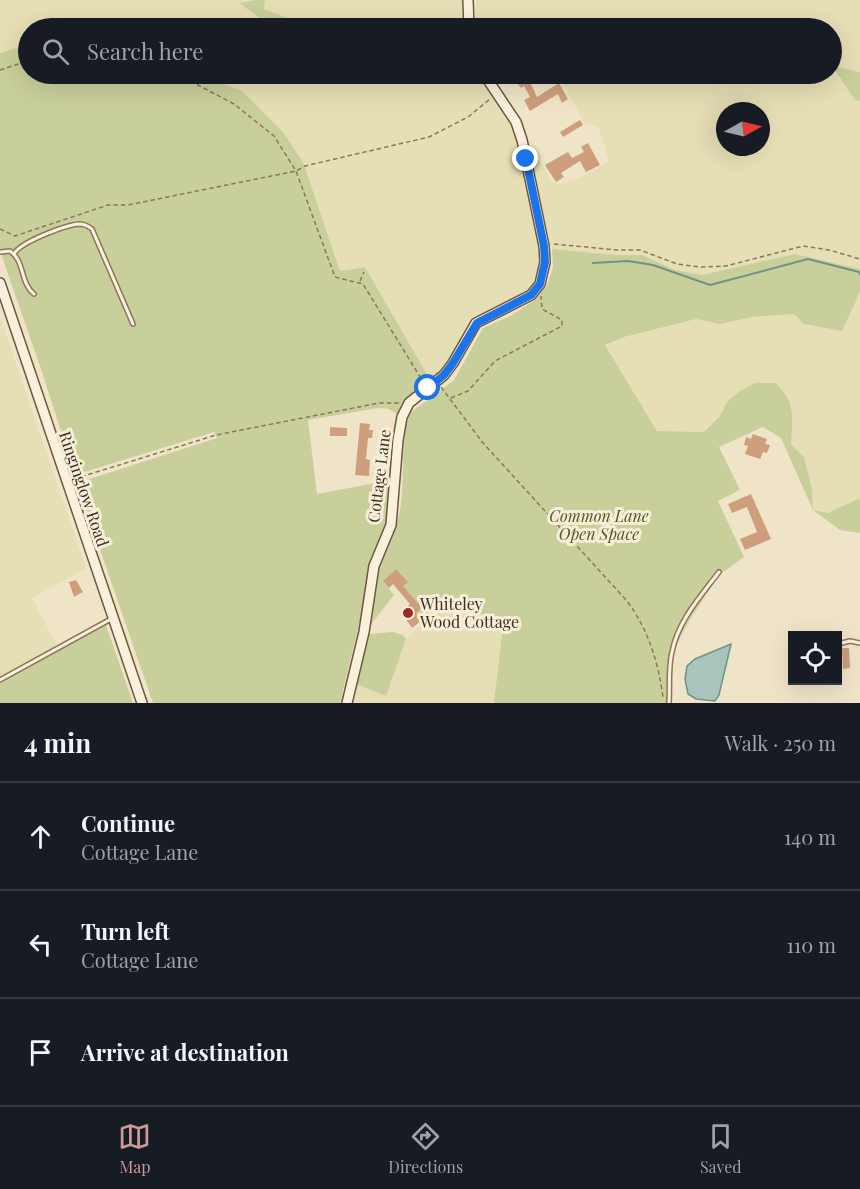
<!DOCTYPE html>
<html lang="en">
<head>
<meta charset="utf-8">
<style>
	body { margin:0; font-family:"Playfair Display",serif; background:#242831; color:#f1f3f6 }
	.controls { position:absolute; right:18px; bottom:18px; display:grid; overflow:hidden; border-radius:0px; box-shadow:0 6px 24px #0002 }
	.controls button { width:54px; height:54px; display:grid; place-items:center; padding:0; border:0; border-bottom:2px solid #363941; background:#171b24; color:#f1f3f6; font:30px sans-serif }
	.compass { position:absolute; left:716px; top:102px; width:54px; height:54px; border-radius:50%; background:#171b24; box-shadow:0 6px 24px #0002; rotate:82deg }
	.stop { position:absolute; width:18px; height:18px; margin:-14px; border:4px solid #1a73e8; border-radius:50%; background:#fff }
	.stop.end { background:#1a73e8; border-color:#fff; box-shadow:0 2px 6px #0008 }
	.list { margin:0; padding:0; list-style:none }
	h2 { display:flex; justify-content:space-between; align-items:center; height:78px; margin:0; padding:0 24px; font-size:26px }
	h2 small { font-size:20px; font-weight:400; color:#9ea1a6 }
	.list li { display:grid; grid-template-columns:39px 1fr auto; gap:18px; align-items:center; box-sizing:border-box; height:108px; padding:0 24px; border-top:2px solid #363941 }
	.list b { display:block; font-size:22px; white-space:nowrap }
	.list p { margin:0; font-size:20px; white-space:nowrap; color:#9ea1a6 }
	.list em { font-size:20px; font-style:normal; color:#9ea1a6 }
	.icon { flex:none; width:33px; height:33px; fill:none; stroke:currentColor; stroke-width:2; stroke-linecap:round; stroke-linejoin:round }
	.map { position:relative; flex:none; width:860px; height:703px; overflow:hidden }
	.search { position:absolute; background:#171b24; box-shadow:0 6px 24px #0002; left:18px; right:18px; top:18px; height:66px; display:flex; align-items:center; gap:15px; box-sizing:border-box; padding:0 21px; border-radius:33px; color:#9ea1a6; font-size:22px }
	.sheet { height:402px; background:#171b24 }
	nav { display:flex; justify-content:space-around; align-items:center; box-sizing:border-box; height:84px; border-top:2px solid #363941; background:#171b24; font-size:16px; color:#9ea1a6 }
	nav a { display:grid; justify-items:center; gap:3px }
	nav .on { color:#cc999b }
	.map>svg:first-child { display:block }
</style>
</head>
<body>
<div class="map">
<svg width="860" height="703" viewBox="0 0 860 703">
	<rect width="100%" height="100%" fill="#f0e4c8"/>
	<g fill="#e6deb5" fill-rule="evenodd">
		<path d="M0,0H256L240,3L274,28H28V44L0,53Z"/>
		<path d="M265,0H462L463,28H300L303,25L264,9Z"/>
		<path d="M476,0H860V72L832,66V28H475Z"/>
		<path d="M832,67L855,100L860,101V269L795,254L702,275L675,270L642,255H615L552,249L531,164L533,161L539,159L552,182L558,184L575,180L609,162L598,126L585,124L558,74H832ZM725,111H761V147H725Z"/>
		<path d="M199,74H480L513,125L526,176L523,181L529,185L542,259V273L533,287L510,304L474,319L452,355L439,373L429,378L365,267L340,271L303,162L242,91Z"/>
		<path d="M860,292V498L828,513L813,510L812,489L791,444L793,414L727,402L720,416L704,432L657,431L605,344L624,337L696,319L720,324L752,317L794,314L842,331Z"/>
		<path d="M0,317L86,568L32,598L57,645L0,677Z"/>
		<path d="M439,607L504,618L494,703H352L356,684L386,696L406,639Z"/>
	</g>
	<g fill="#c9cf9b">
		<path d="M256,0H265L264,9L303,24L300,28H274L239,3Z"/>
		<path d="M28,44V74H199L242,91L282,131L303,162L340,271L365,267L429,378L401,404L398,415L389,409L378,408L308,420L317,494L391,480L387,522L369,567L361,616L340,703H153L77,483L217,438L214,432L75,475L42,372L0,251V53Z"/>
		<path d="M832,66L860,72V101L855,100Z"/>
		<path d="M552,249L615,255H642L675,270L702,275L795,254L860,269V292L842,331L804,324L794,314L752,317L720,324L696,319L624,337L605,345L657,431L704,432L720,416L727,402L740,391L755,383H775C796,401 793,419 791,444L804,457L812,489L813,510L828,513L860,498V533L840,530L813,510L781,438L763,427L719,447L740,490L718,501L744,557L719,575L689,621L667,663L668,703H494L504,618L439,607L424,622L414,612L417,609L419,611L422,608L403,586L407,581L396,569L383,581L394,595L369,627C371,609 371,588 377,571C384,551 396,532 400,510C406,479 399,443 410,413L454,380L483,328L512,315L533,301L547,286L553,267Z"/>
		<path d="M106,625L133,703H0V684Z"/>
		<path d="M393,632L403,635L406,639L386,696L356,684L367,637L370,634Z"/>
	</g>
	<path fill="#a9c4bc" stroke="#6f938a" stroke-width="1.5" d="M731,644L719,695L715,701L696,699L688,694L685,679L687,666L695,659Z"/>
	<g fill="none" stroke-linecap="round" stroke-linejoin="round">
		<path stroke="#6f938a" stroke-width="2" d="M593,263L628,261L653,265L710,285L808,259L859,272L860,274"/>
	</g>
	<g fill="#cf9f7d">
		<path d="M510,74H521L524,78L527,76L537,97L559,83L568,99L562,103L558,94L530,111L524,100L530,97L524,86L521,88Z"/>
		<path d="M580,120L583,125L563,137L560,132Z"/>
		<path d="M588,143L600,165L586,172L580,161L561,173L564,177L556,182L545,165L568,152L572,158L584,152L581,147Z"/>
		<path d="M360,423L370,424L369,430H373L372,438H368L366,459L370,460L369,476L355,475Z"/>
		<path d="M330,427L347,428V436H330Z"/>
		<path d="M753,434L767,439L765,444L770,445L767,453L763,452L760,459L745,454L748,446L744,445L746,437L751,439Z"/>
		<path d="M751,494L771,539L745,550L740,539L757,532L747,507L732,513L728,504Z"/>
		<path d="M396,569L408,582L403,586L422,608L416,613L422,620L412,628L401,612L410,604L393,584L389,588L383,581Z"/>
		<path d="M76,580L83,592L74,597L69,582Z"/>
		<path d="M842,648H849L850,668L843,669Z"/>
	</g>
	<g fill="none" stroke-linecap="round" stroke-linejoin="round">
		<defs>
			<g id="lane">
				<path d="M0,252L10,251C25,261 20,283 34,294"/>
				<path d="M14,254C20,242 66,225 79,224C85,224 88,226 92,229L133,324"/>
				<path d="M838,644L850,641L860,643"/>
				<path d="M0,680L111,619"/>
				<path d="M669,703C670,687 668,668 672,652C678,621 700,597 719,572"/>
			</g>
			<g id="secondary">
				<path d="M468,0L469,28"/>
				<path d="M0,283L142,703"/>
				<path d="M347,703L364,632L374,566L391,525L398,440L402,417L409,403L444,375L453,363L476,323L531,295L540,284L545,262L544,246L522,140L516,122L484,74"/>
			</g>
		</defs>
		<use href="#lane" stroke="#8d765c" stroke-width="6"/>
		<use href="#secondary" stroke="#6f573f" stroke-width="12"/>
		<g stroke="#8d765c" stroke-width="1.5" stroke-dasharray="4.5 3" stroke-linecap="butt">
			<path d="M0,70L28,61"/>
			<path d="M177,74L234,104L274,136L296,171L335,277L363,284L422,380"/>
			<path d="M0,229L15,236L108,205H128L296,171L305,166L429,137L468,117L490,99"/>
			<path d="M554,244L617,250H640L677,264L700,267L726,266L803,246L829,250L860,259"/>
			<path d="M360,281L364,272"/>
			<path d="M441,387L483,443L627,601C649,631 658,662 663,697"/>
			<path d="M451,398L468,391L495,361L562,326V320L542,309L541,296"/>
			<path d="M74,479L216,435L379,403H399"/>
		</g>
		<use href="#lane" stroke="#faf1dc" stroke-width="3"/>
		<use href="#secondary" stroke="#faf1dc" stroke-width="9"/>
	</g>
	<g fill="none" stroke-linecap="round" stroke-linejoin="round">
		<path stroke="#1a73e8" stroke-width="8" d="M428,388L444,375L453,363L477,323L531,295L540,284L545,262L544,246L526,159"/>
	</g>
	<circle fill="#9e2a2b" stroke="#f7eed8" stroke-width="2" cx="408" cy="613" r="6"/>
	<g text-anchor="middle" stroke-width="6" stroke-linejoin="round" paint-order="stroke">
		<g font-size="16" fill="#3d2e20" stroke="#f7eed8">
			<text transform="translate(379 476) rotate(-83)" y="6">Cottage Lane</text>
			<text transform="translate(84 489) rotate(71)" y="6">Ringinglow Road</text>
		</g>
		<g font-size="16" font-style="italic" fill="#4d5a26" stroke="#f7eed8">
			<text x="599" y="522">Common Lane<tspan x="599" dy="18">Open Space</tspan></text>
		</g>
		<g font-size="16" fill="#3d2e20" stroke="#f7eed8" text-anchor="start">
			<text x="420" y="610">Whiteley<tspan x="420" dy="18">Wood Cottage</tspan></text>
		</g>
	</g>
</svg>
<div class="controls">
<button><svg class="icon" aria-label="locate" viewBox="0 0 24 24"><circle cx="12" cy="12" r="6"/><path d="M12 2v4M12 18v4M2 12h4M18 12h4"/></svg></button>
</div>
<svg class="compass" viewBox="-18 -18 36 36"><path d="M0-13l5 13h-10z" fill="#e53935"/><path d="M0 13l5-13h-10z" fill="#9ea1a6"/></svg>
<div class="stop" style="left:428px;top:388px"></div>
<div class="stop end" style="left:526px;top:159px"></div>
<div class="search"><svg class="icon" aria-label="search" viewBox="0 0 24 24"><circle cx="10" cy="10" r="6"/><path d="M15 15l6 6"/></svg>Search here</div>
</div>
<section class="sheet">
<h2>4 min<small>Walk · 250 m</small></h2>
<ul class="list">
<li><svg class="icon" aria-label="ahead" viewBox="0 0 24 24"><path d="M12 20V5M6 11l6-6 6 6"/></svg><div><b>Continue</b><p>Cottage Lane</p></div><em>140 m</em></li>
<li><svg class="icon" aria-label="left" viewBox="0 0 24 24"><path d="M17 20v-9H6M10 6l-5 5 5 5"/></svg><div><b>Turn left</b><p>Cottage Lane</p></div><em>110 m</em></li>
<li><svg class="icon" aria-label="arrive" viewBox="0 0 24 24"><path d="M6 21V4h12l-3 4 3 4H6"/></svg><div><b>Arrive at destination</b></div></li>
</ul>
</section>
<nav>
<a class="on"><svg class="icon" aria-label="map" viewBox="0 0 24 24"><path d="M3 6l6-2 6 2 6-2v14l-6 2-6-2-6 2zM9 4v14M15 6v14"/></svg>Map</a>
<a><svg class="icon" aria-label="directions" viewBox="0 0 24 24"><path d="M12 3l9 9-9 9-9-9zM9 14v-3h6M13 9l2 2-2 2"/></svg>Directions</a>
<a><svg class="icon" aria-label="saved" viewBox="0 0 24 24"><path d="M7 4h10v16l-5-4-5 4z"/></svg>Saved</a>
</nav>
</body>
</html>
